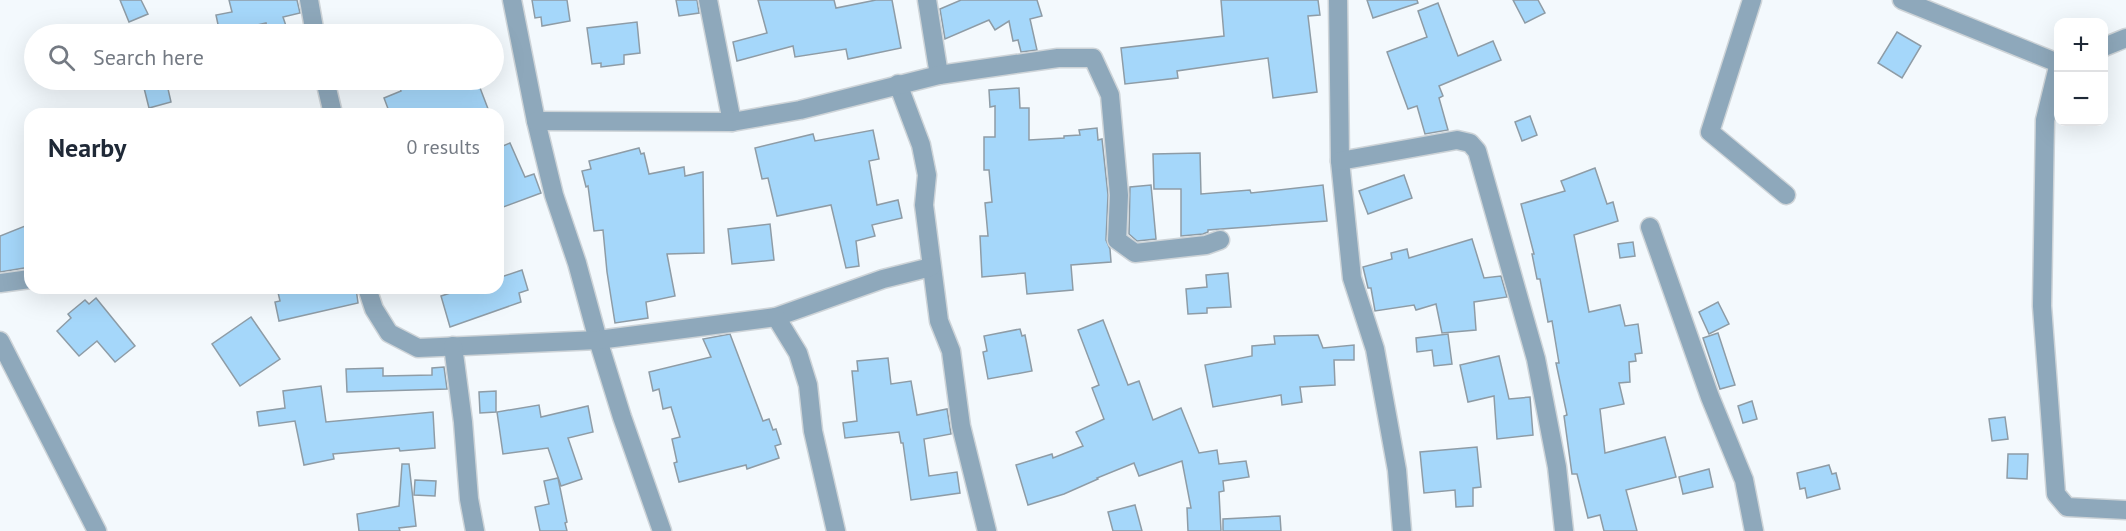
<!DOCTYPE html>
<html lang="en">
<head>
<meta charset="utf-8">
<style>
	body { margin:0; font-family:"PT Sans",sans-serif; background:#f6f6f7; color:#1f2937 }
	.controls { position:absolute; right:18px; top:18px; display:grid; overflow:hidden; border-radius:12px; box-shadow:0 6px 24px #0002 }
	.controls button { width:54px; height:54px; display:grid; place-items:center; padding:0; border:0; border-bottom:2px solid #e0e1e3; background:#fff; color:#1f2937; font:30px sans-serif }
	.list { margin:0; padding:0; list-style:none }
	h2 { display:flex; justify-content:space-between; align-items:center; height:78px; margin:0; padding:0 24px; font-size:26px }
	h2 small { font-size:20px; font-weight:400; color:#747a83 }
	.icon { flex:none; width:33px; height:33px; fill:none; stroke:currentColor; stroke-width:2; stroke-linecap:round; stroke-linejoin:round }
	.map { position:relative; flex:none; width:2126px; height:531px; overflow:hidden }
	.search { position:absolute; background:#fff; box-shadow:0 6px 24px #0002; left:24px; top:24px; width:480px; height:66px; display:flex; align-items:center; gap:15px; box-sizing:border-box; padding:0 21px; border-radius:33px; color:#747a83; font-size:22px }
	.panel { position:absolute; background:#fff; box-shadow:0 6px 24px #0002; left:24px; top:108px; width:480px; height:186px; border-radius:18px }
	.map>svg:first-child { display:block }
</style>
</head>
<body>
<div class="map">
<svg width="2126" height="531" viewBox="0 0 2126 531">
	<rect width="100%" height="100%" fill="#f3f9fd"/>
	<g fill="#a5d7fa" stroke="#8e9ca6" stroke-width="1.5">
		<path d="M120,0H141L148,14L129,22Z"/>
		<path d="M229,0H297L300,13L283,17L288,32L278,34H269L266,23L220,34L216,15L232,12Z"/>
		<path d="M532,0H567L570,21L542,26L541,17L535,18Z"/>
		<path d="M676,0H697L699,13L679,16Z"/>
		<path d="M758,0H834L836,8L876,0H892L901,48L848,59L846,49L795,57L793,46L737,61L733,42L767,33Z"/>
		<path d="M961,0H1037L1042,16L1030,19L1037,50L1021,52L1018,40L1013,41L1009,21L995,30L989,20L945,39L940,9Z"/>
		<path d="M1221,0H1318L1320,15L1308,16L1317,92L1273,98L1268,58L1177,71L1178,78L1125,84L1121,48L1224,36Z"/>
		<path d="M1367,0H1417L1418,3L1373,18Z"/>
		<path d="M1513,0H1538L1545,13L1525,23Z"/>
		<path d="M1438,3L1458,56L1493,41L1501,60L1439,86L1443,96L1439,98L1448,130L1425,134L1417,106L1408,109L1387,52L1427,37L1418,11Z"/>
		<path d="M637,22L640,53L624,55V64L601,67V63L592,64L587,28Z"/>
		<path d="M1897,32L1921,46L1902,78L1878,63Z"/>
		<path d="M160,80H166L171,102L149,108L143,84Z"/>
		<path d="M398,80H477L490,114H390L384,98L401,91Z"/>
		<path d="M1019,88L1020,108H1029V140L1064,138V136L1080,135L1079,130L1097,128L1098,140L1102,139L1108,195L1106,240L1110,249L1111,262L1071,265L1073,290L1027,294L1025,273L982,277L980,236H988L985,203L992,202L989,170H984V137H995V106L990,107L989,90Z"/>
		<path d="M1530,116L1537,135L1522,141L1515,122Z"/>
		<path d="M873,130L879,159L869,161L877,205L898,200L902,218L872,225L875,236L856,241L859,266L846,268L831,205L777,216L768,178L762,179L755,148L813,134L815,141Z"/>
		<path d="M510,143L525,177L534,174L541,193L498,209V148Z"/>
		<path d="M639,148L641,154L644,153L649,174L684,167L685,176L703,172L704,253L667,254L675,296L646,302L648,318L615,323L607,272L603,230L594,231L588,186L586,187L582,171L591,169L589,161Z"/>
		<path d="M1200,153L1201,194L1250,190L1251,193L1323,185L1327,221L1208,230V232L1203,234L1181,236V189H1154L1153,154Z"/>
		<path d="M1595,168L1607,204L1613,202L1618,221L1574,235L1589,312L1620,305L1625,326L1638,324L1642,353L1635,354L1636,361L1629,362L1630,382L1619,383L1624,404L1600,409L1605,453L1665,437L1676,477L1626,490L1637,531H1604L1600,515L1588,518L1577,474H1572L1564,416L1567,415L1556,363H1559L1552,321L1548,322L1540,279H1537L1532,254H1534L1521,204L1565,191L1561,181Z"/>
		<path d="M1404,175L1412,198L1368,214L1359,191Z"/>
		<path d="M1151,185L1156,239L1137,241L1129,234L1130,187Z"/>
		<path d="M30,224V267L0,272V236Z"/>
		<path d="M770,224L774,260L732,264L728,229Z"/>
		<path d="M1472,239L1484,278L1501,276L1507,297L1474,302L1476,330L1442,333L1436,304L1416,310L1414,305L1375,311L1371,288H1368L1363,267L1392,259L1391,253L1407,249L1409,258Z"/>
		<path d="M1633,242L1635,256L1620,258L1618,244Z"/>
		<path d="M522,270L528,290L519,293L521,302L450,327L441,296L466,288H498V278Z"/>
		<path d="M1228,273L1231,307L1207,308V313L1188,314L1186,289L1207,287L1206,275Z"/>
		<path d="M277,288H356L358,303L279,321L275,302L280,301Z"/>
		<path d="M96,298L135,346L115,362L97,341L79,356L57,331L71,318L68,314L85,300L89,304Z"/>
		<path d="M1718,302L1729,324L1709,334L1699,312Z"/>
		<path d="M251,317L280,359L240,386L212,344Z"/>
		<path d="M1103,320L1128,385L1139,381L1153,420L1181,408L1199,453L1217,450L1219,464L1246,461L1249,477L1223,481L1224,491L1219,492L1221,531H1188L1187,508H1191L1182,461L1139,476L1134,463L1097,478L1098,479L1064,494L1028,505L1016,465L1052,454L1053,458L1083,446L1076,432L1104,419L1092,388L1099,385L1078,330Z"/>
		<path d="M1020,329L1022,336L1025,335L1032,371L988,379L983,352L987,351L984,336Z"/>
		<path d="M1718,333L1735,385L1720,389L1703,338Z"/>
		<path d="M730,334L763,421L769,419L773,430L776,429L781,444L775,446L779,458L747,469L746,465L679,482L674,463L677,462L672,439L680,437L671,407L663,409L659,389L653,391L649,372L711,357L703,339Z"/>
		<path d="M1448,334L1452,364L1434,366L1432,350L1417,352L1416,338Z"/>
		<path d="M1318,335L1323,348L1354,345V360H1334L1335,385L1300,387L1302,402L1282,405L1281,395L1213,407L1205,365L1252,356V346L1275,344L1274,336Z"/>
		<path d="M1499,356L1509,399L1530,397L1533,435L1497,439L1494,396L1468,402L1460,365Z"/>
		<path d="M888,358L891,384L911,381L917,415L947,409L951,434L924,439L929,476L957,472L960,493L911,500L903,443H901L899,432L845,438L843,423L857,421L852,371H858L857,361Z"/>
		<path d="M444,367L447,389L347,392L346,369L383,368V376L432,375V368Z"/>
		<path d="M321,386L326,422L433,412L435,448L400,451L399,448L333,454L334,459L304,465L295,421L259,426L257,412L285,408L283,391Z"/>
		<path d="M496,391V412L480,413L479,392Z"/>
		<path d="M1752,401L1757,419L1743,423L1738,406Z"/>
		<path d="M539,405L541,417L588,406L593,432L568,438L582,479L561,486L548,448L503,454L497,412Z"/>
		<path d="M2005,417L2008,439L1992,441L1989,419Z"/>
		<path d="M1477,447L1481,487L1473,488V506L1456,507L1455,490L1424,493L1420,452Z"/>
		<path d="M2008,454H2028L2027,479L2007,478Z"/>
		<path d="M402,464H409L416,526L399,528L400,531H359L357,514L399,506Z"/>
		<path d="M1829,465L1832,474L1836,473L1840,489L1807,498L1805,488L1800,489L1797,473Z"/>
		<path d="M1709,469L1713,487L1683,494L1679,477Z"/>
		<path d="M558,478L567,522L565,523L567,531H540L535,507L549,504L544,481Z"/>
		<path d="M415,480L436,481L435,496L414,495Z"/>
		<path d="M1135,505L1142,531H1113L1108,512Z"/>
		<path d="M1280,516L1281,531H1223V519Z"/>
	</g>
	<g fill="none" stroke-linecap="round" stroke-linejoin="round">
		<defs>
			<g id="minor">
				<path d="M309,0L315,34"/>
				<path d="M512,0L536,121L554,195L577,263L598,340L622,417L662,531"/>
				<path d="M708,0L732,122"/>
				<path d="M927,0L939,75"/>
				<path d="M1338,0L1340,161L1352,278L1375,349L1397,470L1402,531"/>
				<path d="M1752,0L1710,132L1786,195"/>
				<path d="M1902,0L2058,63"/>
				<path d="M2104,47L2126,38"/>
				<path d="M2058,67L2045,120L2042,306L2056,494L2067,507L2126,510"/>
				<path d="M325,80L333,114"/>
				<path d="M898,84L921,145L927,175L924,205L939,321L951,351L961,426L987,531"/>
				<path d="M536,121L732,122L800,110L939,75L1058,58H1093L1110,95L1119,195L1117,240L1135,253L1206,245L1220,240"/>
				<path d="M1340,161L1457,140L1470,143L1477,151L1536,359L1557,467L1564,531"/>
				<path d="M1650,227L1710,397L1744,480L1754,531"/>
				<path d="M0,283L30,279"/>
				<path d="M367,288L374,309L389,333L418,348L598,340L776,317L883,279L931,267"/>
				<path d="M776,317L798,353L808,385L813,431L836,531"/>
				<path d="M0,341L97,531"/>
				<path d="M453,346L463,422L469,499L475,531"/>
			</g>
		</defs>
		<use href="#minor" stroke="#ced4d8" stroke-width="21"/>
		<use href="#minor" stroke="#8ea8bb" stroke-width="18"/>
	</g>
</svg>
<div class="controls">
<button>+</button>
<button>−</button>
</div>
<div class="search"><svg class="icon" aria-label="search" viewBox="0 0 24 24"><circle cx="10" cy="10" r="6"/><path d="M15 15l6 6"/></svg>Search here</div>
<section class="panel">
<h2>Nearby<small>0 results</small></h2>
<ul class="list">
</ul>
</section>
</div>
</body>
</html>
